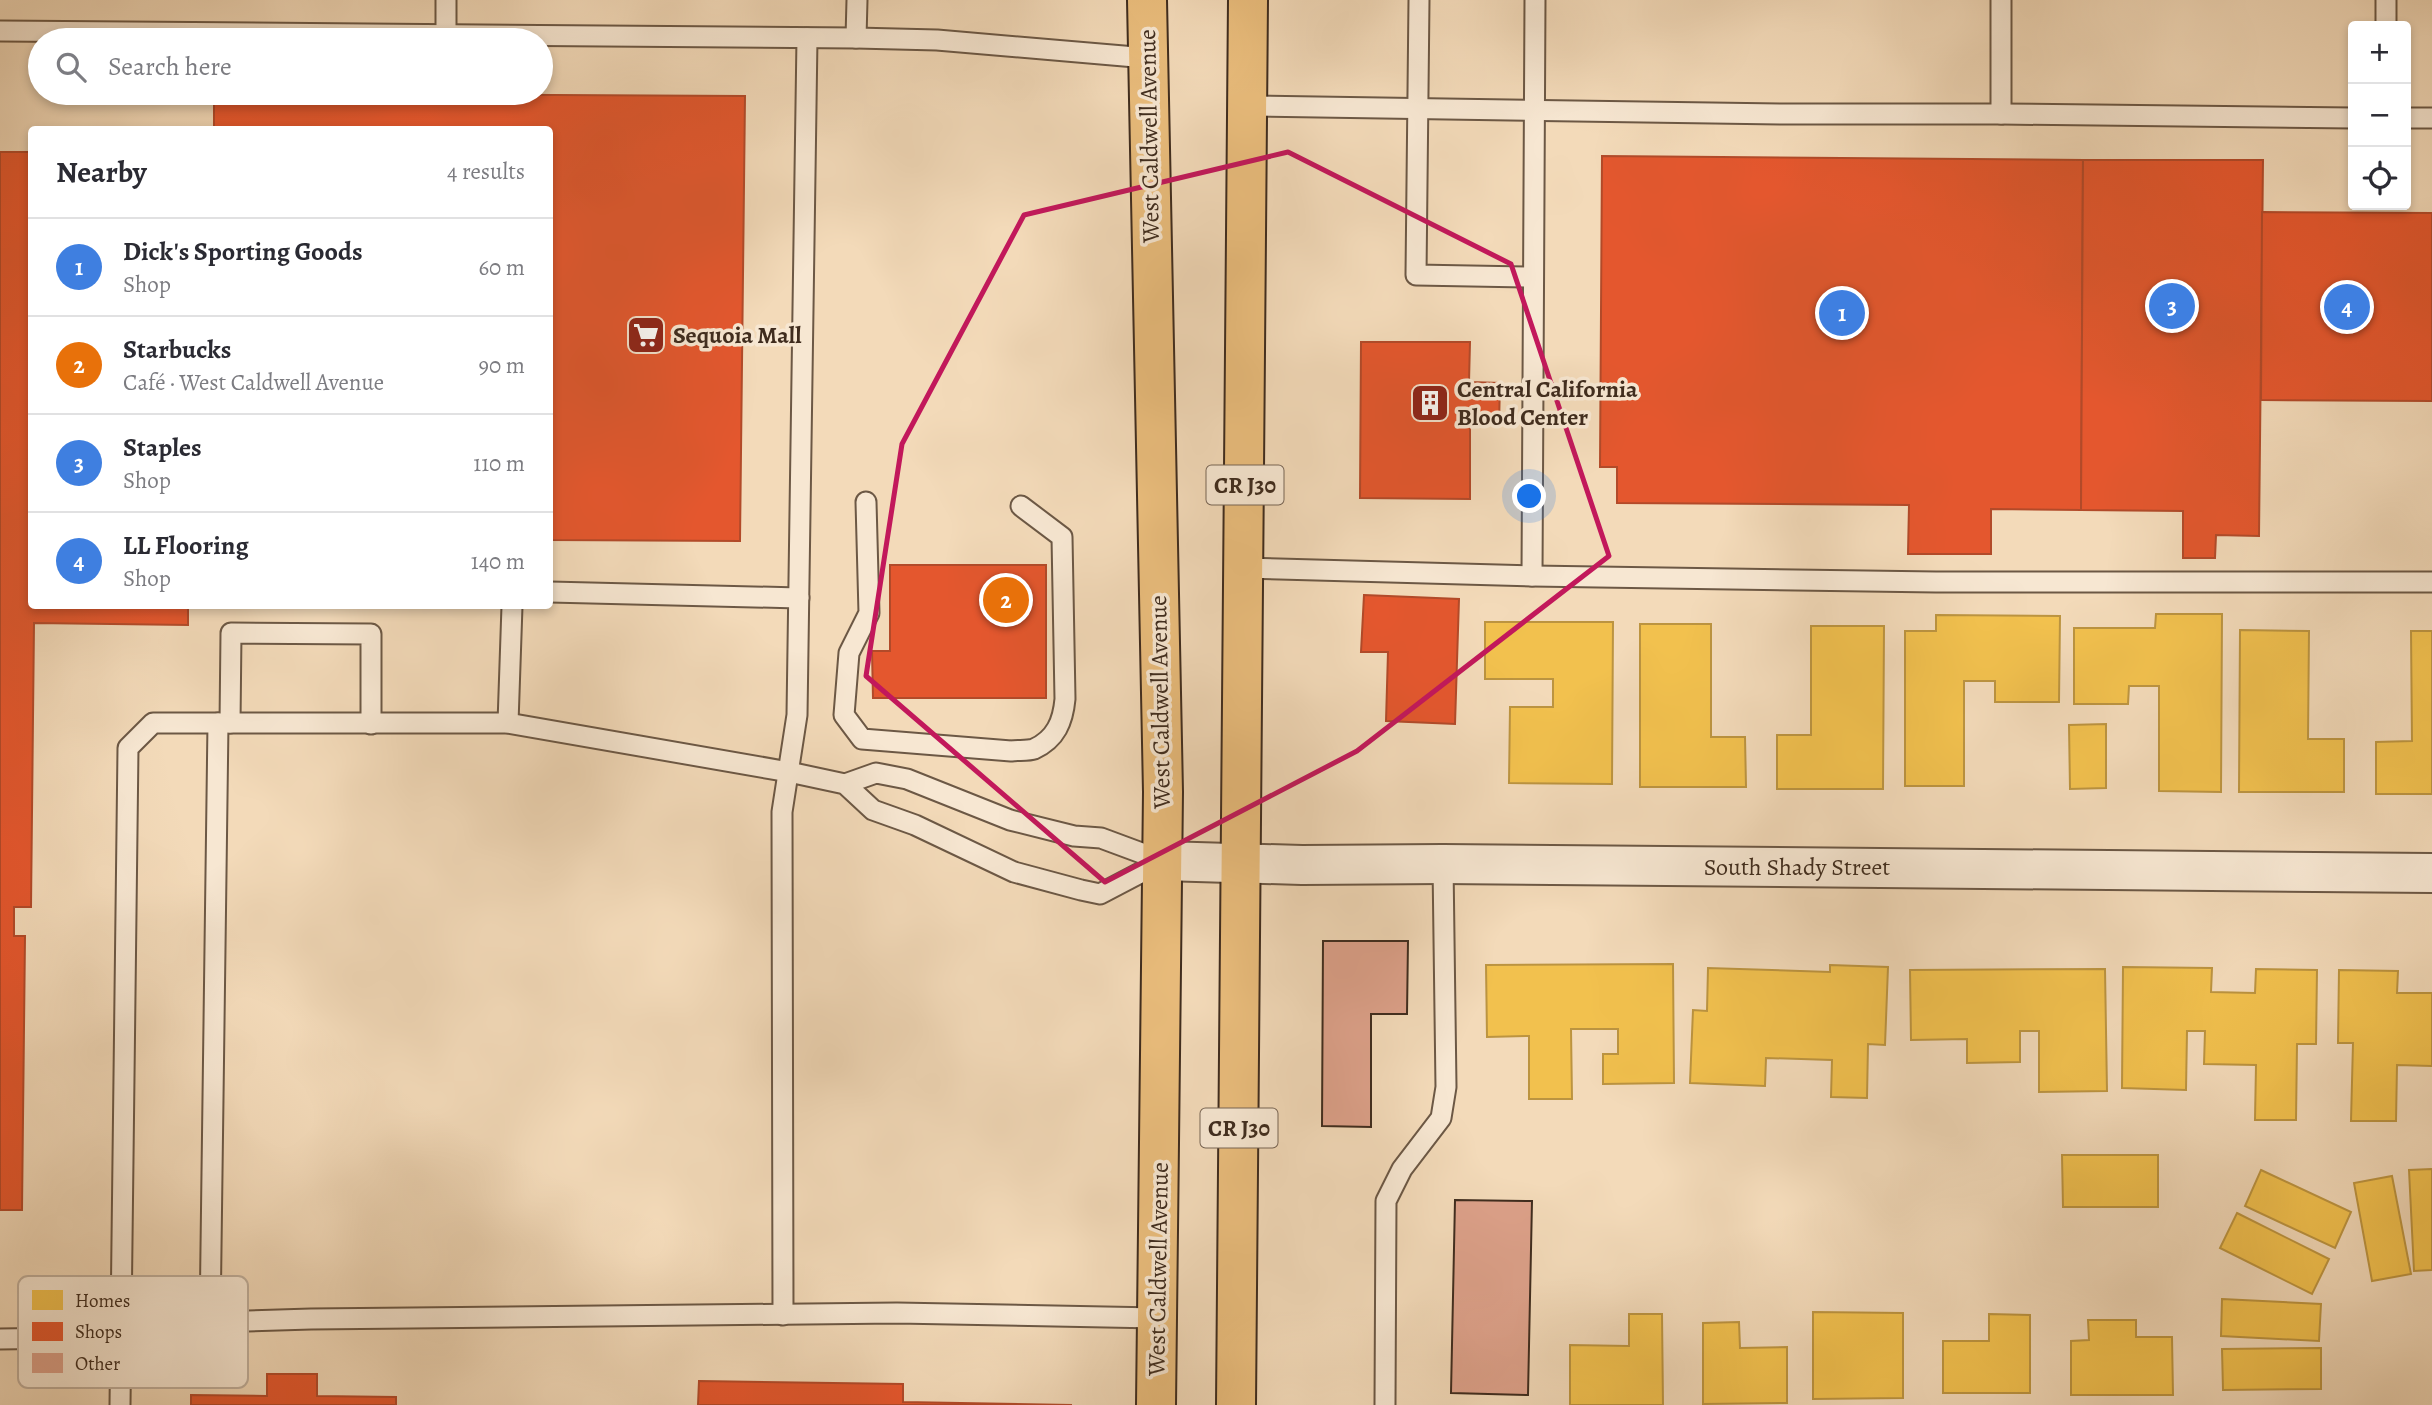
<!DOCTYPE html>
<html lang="en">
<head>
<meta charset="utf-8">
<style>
	body { margin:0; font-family:Alegreya,serif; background:#f2f2f3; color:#2b2b33 }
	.controls { position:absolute; right:21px; top:21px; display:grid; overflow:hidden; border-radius:7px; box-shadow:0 4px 10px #0003 }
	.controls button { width:63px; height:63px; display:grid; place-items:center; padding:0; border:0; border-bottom:2px solid #e1e1e2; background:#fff; color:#2b2b33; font:35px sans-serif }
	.you { position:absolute; left:1530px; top:497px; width:24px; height:24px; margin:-18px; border:5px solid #fff; border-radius:50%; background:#1a73e8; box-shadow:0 0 0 10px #1a73e833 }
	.badge { display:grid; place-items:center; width:46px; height:46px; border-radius:50%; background:#1a73e8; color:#fff; font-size:23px; font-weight:700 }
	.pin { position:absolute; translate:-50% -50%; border:4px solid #fff; box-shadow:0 2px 7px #0006 }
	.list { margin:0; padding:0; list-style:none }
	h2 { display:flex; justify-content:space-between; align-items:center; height:91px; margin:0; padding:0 28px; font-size:30px }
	h2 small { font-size:23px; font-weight:400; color:#7c7c81 }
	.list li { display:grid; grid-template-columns:46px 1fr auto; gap:21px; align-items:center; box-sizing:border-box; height:98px; padding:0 28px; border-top:2px solid #e1e1e2 }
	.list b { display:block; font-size:26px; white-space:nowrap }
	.list p { margin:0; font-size:23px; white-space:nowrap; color:#7c7c81 }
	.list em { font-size:23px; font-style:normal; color:#7c7c81 }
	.icon { flex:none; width:38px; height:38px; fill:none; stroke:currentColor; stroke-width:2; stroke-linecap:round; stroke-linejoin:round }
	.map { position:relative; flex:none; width:2432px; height:1405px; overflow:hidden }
	.search { position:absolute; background:#fff; box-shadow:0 4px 10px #0003; left:28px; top:28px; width:525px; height:77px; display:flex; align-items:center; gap:18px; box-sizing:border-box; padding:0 24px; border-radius:38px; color:#7c7c81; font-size:26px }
	.panel { position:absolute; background:#fff; box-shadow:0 4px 10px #0003; left:28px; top:126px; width:525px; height:483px; border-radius:7px }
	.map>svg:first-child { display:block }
</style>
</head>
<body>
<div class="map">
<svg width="2432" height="1405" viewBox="0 0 2432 1405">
	<rect width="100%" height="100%" fill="#f3dab9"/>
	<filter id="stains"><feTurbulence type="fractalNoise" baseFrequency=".00286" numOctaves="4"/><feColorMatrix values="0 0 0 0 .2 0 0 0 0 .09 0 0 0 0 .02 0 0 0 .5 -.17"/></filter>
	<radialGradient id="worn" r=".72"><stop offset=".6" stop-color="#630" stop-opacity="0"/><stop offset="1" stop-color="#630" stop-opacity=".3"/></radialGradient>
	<g fill="#f2c14e" stroke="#bc9440" stroke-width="2">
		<path d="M2156,614H2222L2221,792L2159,791V686H2129L2128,704H2074V628H2155Z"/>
		<path d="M1936,615L2060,616L2059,702H1995V681H1964V786H1905V631H1936Z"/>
		<path d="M1485,622H1613L1612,784L1509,783L1510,707H1553V679H1485Z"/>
		<path d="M1640,624H1711V737H1745L1746,787H1640Z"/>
		<path d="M1811,626H1884L1883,789H1777V735H1811Z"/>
		<path d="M2240,630L2309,631L2308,739H2344V792H2239Z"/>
		<path d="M2411,631H2432V794H2376V742L2412,741Z"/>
		<path d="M2106,724V788L2070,789L2069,725Z"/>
		<path d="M1673,964L1674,1083L1603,1084V1054H1618V1029H1571L1572,1099H1529V1036L1487,1037L1486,965Z"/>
		<path d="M1830,965L1888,967L1885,1045L1868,1044L1867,1098L1831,1097L1832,1060L1766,1058L1765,1086L1690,1083L1693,1010L1707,1011L1708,968L1830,972Z"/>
		<path d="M2123,967L2212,968L2211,992L2255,993L2256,969L2317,970L2316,1044H2297L2296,1120H2255L2256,1065L2204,1064L2205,1031H2187L2186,1090L2122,1088Z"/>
		<path d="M2105,969L2107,1091L2039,1092V1031H2020V1062L1967,1063V1039L1911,1040L1910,970Z"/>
		<path d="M2339,970L2398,971L2397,993H2432V1066L2397,1065L2396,1121H2351L2353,1043H2338Z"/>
		<path d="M2062,1155H2158V1207H2063Z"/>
		<path d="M2432,1169V1270L2414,1271L2409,1170Z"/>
		<path d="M2261,1170L2351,1212L2335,1248L2245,1206Z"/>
		<path d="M2392,1176L2411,1274L2372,1281L2354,1183Z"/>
		<path d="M2237,1213L2329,1259L2312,1294L2220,1248Z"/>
		<path d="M2222,1299L2321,1304L2319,1341L2221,1336Z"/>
		<path d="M1813,1312L1903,1313V1398L1813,1399Z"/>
		<path d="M1629,1314H1662L1663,1405H1570V1345L1629,1346Z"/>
		<path d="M1989,1314L2030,1315V1393H1943V1341H1989Z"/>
		<path d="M2088,1320H2136V1337H2172L2173,1395H2071V1341L2089,1340Z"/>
		<path d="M1739,1322L1740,1348L1787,1347V1403L1703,1404V1323Z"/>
		<path d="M2321,1348V1389L2223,1390L2222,1349Z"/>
	</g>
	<g fill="#e4572e" stroke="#b24a29" stroke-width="2">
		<path d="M214,93L745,96L740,541L550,540V130H214Z"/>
		<path d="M0,152H32V606H188V625L34,623L31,907H14V936H25L22,1210H0Z"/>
		<path d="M1602,156L2083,160L2081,510L1991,509V554H1908L1909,505L1617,503V467H1600Z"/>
		<path d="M2083,160H2263L2259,536L2216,535L2215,558H2183V511L2081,510Z"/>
		<path d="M2262,212L2432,213V401L2261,400Z"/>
		<path d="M1361,342H1470L1469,382L1500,383L1499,425L1470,424V499L1360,498Z"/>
		<path d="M890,565H1046V698H873L872,651H890Z"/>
		<path d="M1364,595L1459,599L1455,724L1386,721L1388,652H1361Z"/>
		<path d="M267,1374H317V1396L396,1397V1405H191V1395L267,1396Z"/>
		<path d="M699,1381L903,1384V1402L1072,1405H698Z"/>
	</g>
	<g fill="#dda18a" stroke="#3f2c1e" stroke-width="2">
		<path d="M1323,941H1408L1407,1014H1371V1127L1322,1126Z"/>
		<path d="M1455,1200L1532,1201L1528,1395L1451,1393Z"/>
	</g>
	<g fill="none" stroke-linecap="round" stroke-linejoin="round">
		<defs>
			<g id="service">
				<path d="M1419,0L1416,275L1533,277"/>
				<path d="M2386,26V0"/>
				<path d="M0,31L856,38L937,40L1147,58"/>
				<path d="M446,36V0"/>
				<path d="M856,38L857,0"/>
				<path d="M1247,106L1784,114H2001V0"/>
				<path d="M2001,114L2353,118"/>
				<path d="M2406,118H2432"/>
				<path d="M866,502L869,613L849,653L844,715L862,739L1011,751C1018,750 1028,751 1034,749C1056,739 1063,721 1065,699L1062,537L1021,506"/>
				<path d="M1244,568L1532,576L1936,582H2432"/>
				<path d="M1532,576L1535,0"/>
				<path d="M550,592L799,598"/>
				<path d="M230,723L231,633L371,634V724"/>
				<path d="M508,723L512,606"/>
				<path d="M845,784L876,773L907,779L1010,820L1074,836L1101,838L1163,861"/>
				<path d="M783,1315L782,812L797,715L807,38"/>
				<path d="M210,1323L218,723"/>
				<path d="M0,1339L66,1338L120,1325L311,1319L897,1313L1157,1318"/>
				<path d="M120,1405L128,748L153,723H508L789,772L845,784L873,810L915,825L1014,872L1081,890L1100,894L1163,861"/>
				<path d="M1385,1405L1386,1201L1402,1169L1441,1118L1446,1087L1443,864"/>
			</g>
			<path id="minor" d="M1163,861L1302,865L1443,864L2432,873"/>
			<g id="primary">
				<path d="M1147,0L1163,792L1156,1405"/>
				<path d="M1236,1405L1248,0"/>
			</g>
		</defs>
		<use href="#service" stroke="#6c5845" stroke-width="23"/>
		<use href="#minor" stroke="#6c5845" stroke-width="42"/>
		<use href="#primary" stroke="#3f2c1e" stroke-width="42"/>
		<use href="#service" stroke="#f7e7d2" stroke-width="19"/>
		<use href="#minor" stroke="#f7e7d2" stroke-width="38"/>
		<use href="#primary" stroke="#eabd7c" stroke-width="38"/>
	</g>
	<path fill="none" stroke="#c2185b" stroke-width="5" stroke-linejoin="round" d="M1288,152L1511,264L1609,556L1357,751L1105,882L866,676L902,444L1024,215Z"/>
	<defs>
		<symbol id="supermarket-square" viewBox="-11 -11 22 22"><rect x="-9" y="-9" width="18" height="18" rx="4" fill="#8f2418" stroke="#f7e7d2"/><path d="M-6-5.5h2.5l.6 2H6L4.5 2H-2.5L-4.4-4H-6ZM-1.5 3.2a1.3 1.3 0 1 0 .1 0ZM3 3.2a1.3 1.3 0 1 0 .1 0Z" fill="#fff"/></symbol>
		<symbol id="building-square" viewBox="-11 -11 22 22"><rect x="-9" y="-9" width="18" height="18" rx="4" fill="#8f2418" stroke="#f7e7d2"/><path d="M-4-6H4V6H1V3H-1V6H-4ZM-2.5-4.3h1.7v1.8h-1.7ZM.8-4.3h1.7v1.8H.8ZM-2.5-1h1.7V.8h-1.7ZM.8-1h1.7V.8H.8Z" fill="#fff"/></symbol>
	</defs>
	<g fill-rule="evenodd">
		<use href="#supermarket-square" x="624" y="313" width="44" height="44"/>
		<use href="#building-square" x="1408" y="381" width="44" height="44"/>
	</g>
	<g text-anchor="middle" stroke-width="7" stroke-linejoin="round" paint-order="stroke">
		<g fill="#f7e7d2" stroke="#766454" stroke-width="2">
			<rect x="1206.5" y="465.5" width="77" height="39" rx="5"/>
			<rect x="1200.5" y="1108.5" width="77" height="39" rx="5"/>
		</g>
		<g font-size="23" font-weight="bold" fill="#3f2c1e">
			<text x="1245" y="493">CR J30</text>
			<text x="1239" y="1136">CR J30</text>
		</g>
		<g font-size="24" fill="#3f2c1e" stroke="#f7e7d2">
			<text transform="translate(1149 136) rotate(-91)" y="8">West Caldwell Avenue</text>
			<text transform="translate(1160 702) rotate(-91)" y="8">West Caldwell Avenue</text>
			<text x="1797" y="875">South Shady Street</text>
			<text transform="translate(1158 1269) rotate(-89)" y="8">West Caldwell Avenue</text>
		</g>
		<g font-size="24" font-weight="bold" fill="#3f2c1e" stroke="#f7e7d2" text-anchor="start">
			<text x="673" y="343">Sequoia Mall</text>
			<text x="1457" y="397">Central California<tspan x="1457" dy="28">Blood Center</tspan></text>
		</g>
	</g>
	<rect x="18" y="1276" width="230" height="112" rx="10" fill="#f7e7d2" stroke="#c0af9c" stroke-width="2"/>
	<rect x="32" y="1290" width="31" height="20" fill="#f2c14e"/>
	<rect x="32" y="1322" width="31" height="19" fill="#e4572e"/>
	<rect x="32" y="1353" width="31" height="20" fill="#dda18a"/>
	<g font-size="19" fill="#3f2c1e">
		<text x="75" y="1307">Homes</text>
		<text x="75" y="1338">Shops</text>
		<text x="75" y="1370">Other</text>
	</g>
	<rect width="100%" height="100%" filter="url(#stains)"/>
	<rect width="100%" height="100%" fill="url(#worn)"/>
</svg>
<div class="controls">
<button>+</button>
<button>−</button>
<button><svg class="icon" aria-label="locate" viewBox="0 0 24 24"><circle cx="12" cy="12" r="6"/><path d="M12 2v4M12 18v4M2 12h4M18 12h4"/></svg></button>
</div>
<div class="you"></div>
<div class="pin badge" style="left:1842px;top:313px;background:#3f7fe0">1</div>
<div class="pin badge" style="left:1006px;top:600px;background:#e8710a">2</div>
<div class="pin badge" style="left:2172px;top:306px;background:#3f7fe0">3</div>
<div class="pin badge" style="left:2347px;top:307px;background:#3f7fe0">4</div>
<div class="search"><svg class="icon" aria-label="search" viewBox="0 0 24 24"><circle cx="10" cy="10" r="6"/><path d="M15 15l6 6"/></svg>Search here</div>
<section class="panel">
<h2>Nearby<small>4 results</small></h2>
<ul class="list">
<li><span class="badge" style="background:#3f7fe0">1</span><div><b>Dick's Sporting Goods</b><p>Shop</p></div><em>60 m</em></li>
<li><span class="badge" style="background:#e8710a">2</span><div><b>Starbucks</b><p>Café · West Caldwell Avenue</p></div><em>90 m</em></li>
<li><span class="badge" style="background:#3f7fe0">3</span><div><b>Staples</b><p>Shop</p></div><em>110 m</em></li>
<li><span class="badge" style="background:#3f7fe0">4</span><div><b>LL Flooring</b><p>Shop</p></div><em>140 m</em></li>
</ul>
</section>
</div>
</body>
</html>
